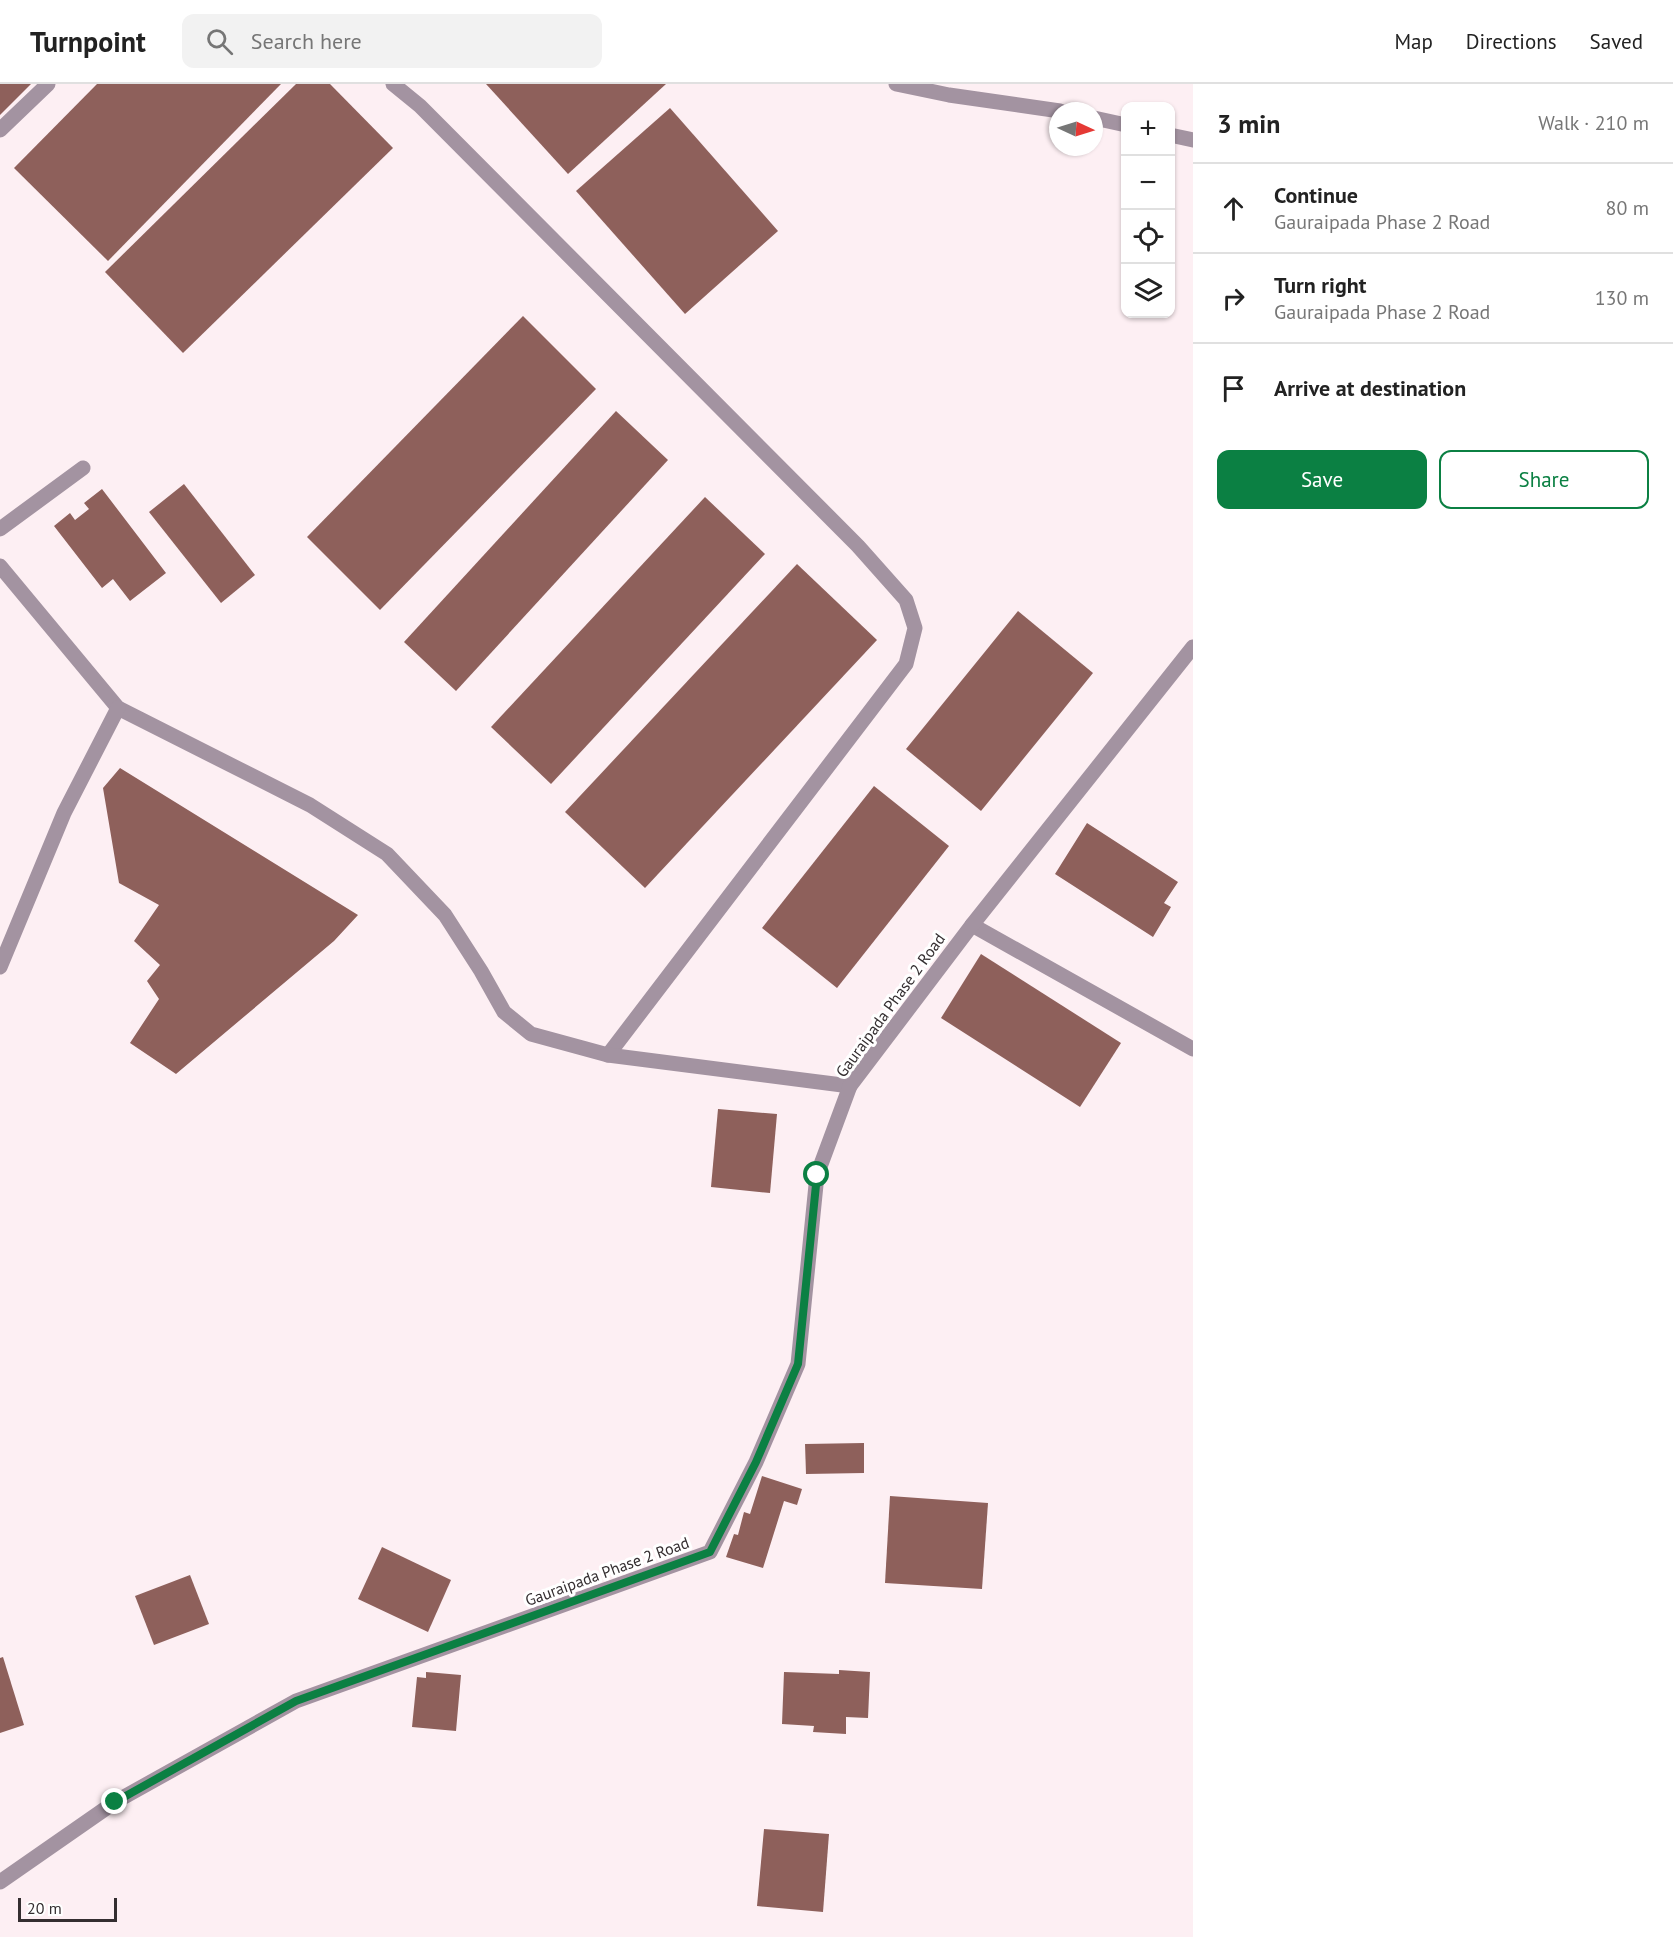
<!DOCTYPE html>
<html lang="en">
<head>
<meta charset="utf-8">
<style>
	body { margin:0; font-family:"PT Sans",sans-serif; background:#f2f2f2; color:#222 }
	.controls { position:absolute; right:18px; top:18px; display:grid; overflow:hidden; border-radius:12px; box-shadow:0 2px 4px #0004 }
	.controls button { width:54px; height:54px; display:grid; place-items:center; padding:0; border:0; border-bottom:2px solid #e0e0e0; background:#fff; color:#222; font:30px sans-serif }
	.compass { position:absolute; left:1049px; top:18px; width:54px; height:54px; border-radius:50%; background:#fff; box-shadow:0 2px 4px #0004; rotate:94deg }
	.scale { position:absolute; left:18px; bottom:15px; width:99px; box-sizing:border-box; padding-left:6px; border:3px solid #342e30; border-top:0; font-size:16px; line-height:21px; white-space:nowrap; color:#342e30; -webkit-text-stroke:4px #fff; paint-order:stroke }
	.stop { position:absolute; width:18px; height:18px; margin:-14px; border:4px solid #0b8043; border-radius:50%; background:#fff }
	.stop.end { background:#0b8043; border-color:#fff; box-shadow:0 2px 6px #0008 }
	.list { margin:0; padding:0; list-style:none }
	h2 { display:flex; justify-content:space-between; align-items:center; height:78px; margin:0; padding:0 24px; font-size:26px }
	h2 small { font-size:20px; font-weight:400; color:#767676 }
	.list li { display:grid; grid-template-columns:39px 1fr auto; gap:18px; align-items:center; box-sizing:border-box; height:90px; padding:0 24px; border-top:2px solid #e0e0e0 }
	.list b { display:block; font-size:22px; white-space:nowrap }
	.list p { margin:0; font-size:20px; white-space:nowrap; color:#767676 }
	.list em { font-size:20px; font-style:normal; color:#767676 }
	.actions { display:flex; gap:12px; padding:18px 24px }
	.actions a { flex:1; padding:14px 0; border:2px solid #0b8043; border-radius:12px; text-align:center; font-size:21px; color:#0b8043 }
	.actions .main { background:#0b8043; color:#fff }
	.icon { flex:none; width:33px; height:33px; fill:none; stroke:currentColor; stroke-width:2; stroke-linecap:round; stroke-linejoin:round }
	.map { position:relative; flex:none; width:1193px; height:1853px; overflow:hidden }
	header { display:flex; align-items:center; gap:36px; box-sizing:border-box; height:84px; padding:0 30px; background:#fff; border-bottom:2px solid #e0e0e0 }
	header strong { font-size:28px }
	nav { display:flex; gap:33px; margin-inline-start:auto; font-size:21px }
	.search { width:420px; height:54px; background:#f2f2f2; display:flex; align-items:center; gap:15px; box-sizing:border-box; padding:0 21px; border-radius:12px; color:#767676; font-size:22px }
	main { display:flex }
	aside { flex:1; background:#fff }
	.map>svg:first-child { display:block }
</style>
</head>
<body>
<header>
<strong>Turnpoint</strong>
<div class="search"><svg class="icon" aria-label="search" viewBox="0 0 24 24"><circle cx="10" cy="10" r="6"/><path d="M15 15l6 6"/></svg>Search here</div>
<nav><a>Map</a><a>Directions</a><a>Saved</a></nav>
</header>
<main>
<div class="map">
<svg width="1193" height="1853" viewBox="0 0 1193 1853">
	<rect width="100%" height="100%" fill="#fdeff3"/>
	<g fill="#8e605b">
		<path d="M0,0H31L0,31Z"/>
		<path d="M97,0H281L108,177L14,84Z"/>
		<path d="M296,0H330L393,64L183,269L105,188Z"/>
		<path d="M486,0H666L568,90Z"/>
		<path d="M670,24L778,147L685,230L576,107Z"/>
		<path d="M523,232L596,305L380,526L307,453Z"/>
		<path d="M616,327L668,376L456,607L404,558Z"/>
		<path d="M184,400L255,491L221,519L149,428Z"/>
		<path d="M102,405L166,489L130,517L113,495L102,504L54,442L70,429L75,436L89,425L84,419Z"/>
		<path d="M705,413L765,470L551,700L491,643Z"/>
		<path d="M797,480L877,556L645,804L565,728Z"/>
		<path d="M1018,527L1093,589L981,727L906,665Z"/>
		<path d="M120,684L358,831L334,857L176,990L130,959L159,915L147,897L160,881L134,857L159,821L119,799L103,704Z"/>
		<path d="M874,702L949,762L837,904L762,844Z"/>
		<path d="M1087,739L1178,798L1164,819L1171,823L1153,853L1055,790Z"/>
		<path d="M981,870L1121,959L1080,1023L941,934Z"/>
		<path d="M718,1025L777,1030L770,1109L711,1103Z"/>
		<path d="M864,1359V1389L806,1390L805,1360Z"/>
		<path d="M762,1392L802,1405L797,1421L784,1417L763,1484L726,1473L734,1450L738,1451L744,1428L750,1430Z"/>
		<path d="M890,1412L988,1419L982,1505L885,1499Z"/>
		<path d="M382,1463L451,1496L428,1548L358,1515Z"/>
		<path d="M190,1491L209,1540L154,1561L135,1512Z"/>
		<path d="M3,1573L24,1641L0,1649V1574Z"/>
		<path d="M839,1586L870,1588L868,1634L846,1633V1650L813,1648L814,1642L782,1640L784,1588L839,1590Z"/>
		<path d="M426,1588L461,1591L456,1647L412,1643L417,1593L426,1594Z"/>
		<path d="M764,1745L829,1750L823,1828L757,1822Z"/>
	</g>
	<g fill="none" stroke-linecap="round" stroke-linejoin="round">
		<g stroke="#a393a1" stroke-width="15">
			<path d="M393,0L420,22L858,462L906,516L915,544L906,580L608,971"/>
			<path d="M896,0L949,11L1060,27"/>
			<path d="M1094,34L1126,41"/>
			<path d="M0,46L48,0"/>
			<path d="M1170,51L1193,56"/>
			<path d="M0,445L83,384"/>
			<path d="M0,482L118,624L310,721L387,770L445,831L481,887L504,928L531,950L608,971L850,1002"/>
			<path d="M972,841L1193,965"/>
			<path d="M0,883L64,729L118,624"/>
			<path d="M0,1798L115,1718L296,1617L710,1468L756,1378L798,1280L817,1091L850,1002L972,841L1193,563"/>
		</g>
	</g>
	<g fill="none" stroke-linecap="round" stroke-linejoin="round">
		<path stroke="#0b8043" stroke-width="8" d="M115,1718L296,1617L710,1468L756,1378L798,1280L817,1091"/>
	</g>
	<g text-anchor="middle" stroke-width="6" stroke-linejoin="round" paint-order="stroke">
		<g font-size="16" fill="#342e30" stroke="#fff">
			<text transform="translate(890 921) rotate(-54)" y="6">Gauraipada Phase 2 Road</text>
			<text transform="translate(607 1487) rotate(-20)" y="6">Gauraipada Phase 2 Road</text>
		</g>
	</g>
</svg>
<div class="controls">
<button>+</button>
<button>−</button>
<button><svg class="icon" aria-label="locate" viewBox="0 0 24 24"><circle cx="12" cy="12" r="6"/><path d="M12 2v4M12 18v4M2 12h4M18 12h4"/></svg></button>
<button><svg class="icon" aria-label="layers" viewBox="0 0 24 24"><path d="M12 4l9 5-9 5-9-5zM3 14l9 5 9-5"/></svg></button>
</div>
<svg class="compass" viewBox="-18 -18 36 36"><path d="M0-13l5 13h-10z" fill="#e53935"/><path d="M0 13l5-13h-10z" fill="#767676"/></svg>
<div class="scale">20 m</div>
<div class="stop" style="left:817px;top:1091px"></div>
<div class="stop end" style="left:115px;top:1718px"></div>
</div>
<aside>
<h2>3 min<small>Walk · 210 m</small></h2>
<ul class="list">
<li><svg class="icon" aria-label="ahead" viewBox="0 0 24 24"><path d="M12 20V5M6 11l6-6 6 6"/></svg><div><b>Continue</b><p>Gauraipada Phase 2 Road</p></div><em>80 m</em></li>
<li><svg class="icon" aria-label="right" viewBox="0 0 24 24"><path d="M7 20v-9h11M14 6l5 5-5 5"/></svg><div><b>Turn right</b><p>Gauraipada Phase 2 Road</p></div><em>130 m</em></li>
<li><svg class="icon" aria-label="arrive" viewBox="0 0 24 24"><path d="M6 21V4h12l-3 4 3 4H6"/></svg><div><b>Arrive at destination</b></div></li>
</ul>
<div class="actions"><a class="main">Save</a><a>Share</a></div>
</aside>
</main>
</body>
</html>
